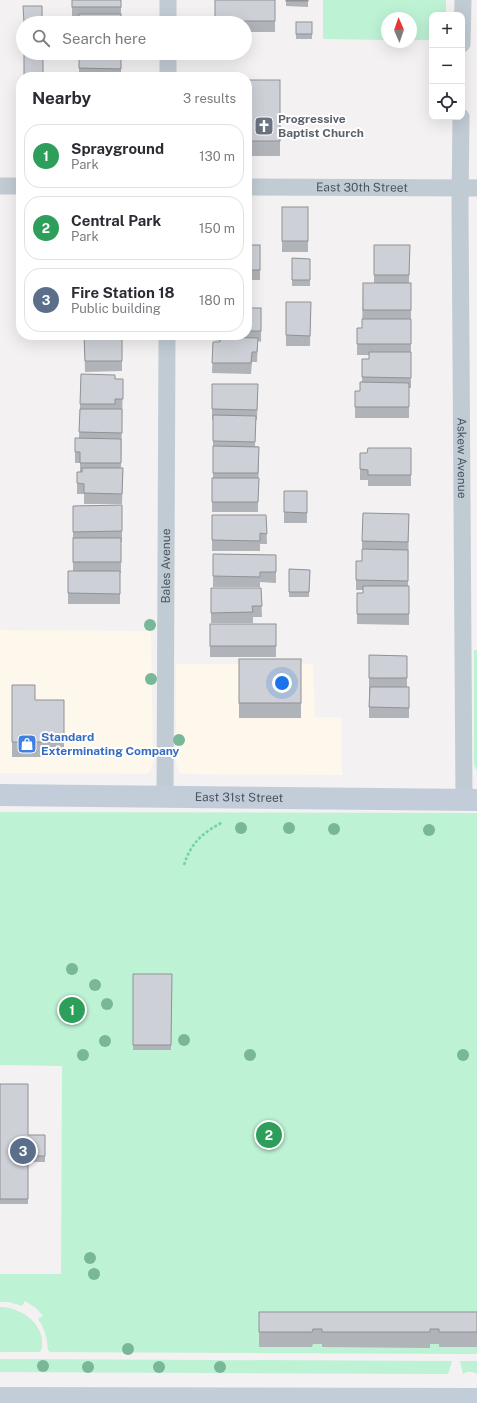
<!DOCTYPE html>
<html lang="en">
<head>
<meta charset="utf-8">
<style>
	body { margin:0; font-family:"Public Sans",sans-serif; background:#f7f7f7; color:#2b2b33 }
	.controls { position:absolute; right:12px; top:12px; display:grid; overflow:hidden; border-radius:8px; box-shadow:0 4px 16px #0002 }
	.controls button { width:36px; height:36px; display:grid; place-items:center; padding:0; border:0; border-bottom:1px solid #e1e1e2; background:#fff; color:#2b2b33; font:20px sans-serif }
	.compass { position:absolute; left:381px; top:12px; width:36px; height:36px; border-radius:50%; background:#fff; box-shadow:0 4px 16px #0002; rotate:358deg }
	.you { position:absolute; left:282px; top:683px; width:14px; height:14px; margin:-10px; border:3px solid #fff; border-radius:50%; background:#1a73e8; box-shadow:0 0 0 6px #1a73e833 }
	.badge { display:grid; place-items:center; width:26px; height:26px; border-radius:50%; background:#ea580c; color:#fff; font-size:13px; font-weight:700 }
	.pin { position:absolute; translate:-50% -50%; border:2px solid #fff; box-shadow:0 1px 4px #0006 }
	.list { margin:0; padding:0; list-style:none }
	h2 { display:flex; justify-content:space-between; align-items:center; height:52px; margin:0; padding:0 16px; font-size:17px }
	h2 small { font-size:13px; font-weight:400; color:#7c7c81 }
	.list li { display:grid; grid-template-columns:26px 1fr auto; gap:12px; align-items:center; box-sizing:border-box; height:64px; margin:0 8px 8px; padding:0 8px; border:1px solid #e1e1e2; border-radius:16px }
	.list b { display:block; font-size:15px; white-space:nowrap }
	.list p { margin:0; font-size:13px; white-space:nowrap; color:#7c7c81 }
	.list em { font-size:13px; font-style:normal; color:#7c7c81 }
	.icon { flex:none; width:22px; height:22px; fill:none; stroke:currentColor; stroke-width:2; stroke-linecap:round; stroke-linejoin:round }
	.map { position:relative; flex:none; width:477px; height:1403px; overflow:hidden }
	.search { position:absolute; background:#fff; box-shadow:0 4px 16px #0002; left:16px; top:16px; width:236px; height:44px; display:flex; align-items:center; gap:10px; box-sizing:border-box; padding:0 14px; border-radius:22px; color:#7c7c81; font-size:15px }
	.panel { position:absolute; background:#fff; box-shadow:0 4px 16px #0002; left:16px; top:72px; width:236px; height:268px; border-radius:16px }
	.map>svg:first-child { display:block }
</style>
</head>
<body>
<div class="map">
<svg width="477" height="1403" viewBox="0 0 477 1403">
	<rect width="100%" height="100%" fill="#f3f1f1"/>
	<g fill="#fdf8eb">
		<path d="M0,630L151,631L153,764L150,772L147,774L0,773Z"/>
		<path d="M176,664H313L315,717H341L342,775L182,774L179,772L176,764Z"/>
	</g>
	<g fill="#bef2d4">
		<path d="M323,0H446V15H432V40H411V18H387V40L323,39Z"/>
		<path d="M474,650H477V771L474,764Z"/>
		<path d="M0,812L477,813V1354L50,1352L48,1350C47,1338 45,1329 38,1319L43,1316L36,1308L25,1301L22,1306L9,1302H0V1274H61L62,1066L0,1065Z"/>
		<path d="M0,1307C18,1307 40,1320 42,1340C42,1345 43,1348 40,1352H0Z"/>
		<path d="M0,1359L452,1361L448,1374L0,1372Z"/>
		<path d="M460,1361H477V1374C472,1371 468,1371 463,1374Z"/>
	</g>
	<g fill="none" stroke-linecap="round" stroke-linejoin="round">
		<path stroke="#74d2a7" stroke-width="2.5" stroke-dasharray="3 2" stroke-linecap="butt" d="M184,865C191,843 202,833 223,822"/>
		<g stroke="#c1cbd3" stroke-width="17">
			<path d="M168,23V0"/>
			<path d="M462,44L463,0"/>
			<path d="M168,77V53"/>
			<path id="s1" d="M461,117L460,205L464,800"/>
			<path d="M0,186H21"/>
			<path id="s2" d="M247,187L477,188"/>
			<path id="s3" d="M165,798L167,335"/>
		</g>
		<g stroke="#c3cdda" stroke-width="22">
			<path id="s4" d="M0,795L477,800"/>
			<path d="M0,1398L477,1399"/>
		</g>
	</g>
	<g fill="#78b798">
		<circle cx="150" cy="625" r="6"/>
		<circle cx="151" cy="679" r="6"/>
		<circle cx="179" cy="740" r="6"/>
		<circle cx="241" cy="828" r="6"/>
		<circle cx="289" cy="828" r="6"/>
		<circle cx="334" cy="829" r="6"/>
		<circle cx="429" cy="830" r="6"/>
		<circle cx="72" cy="969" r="6"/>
		<circle cx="95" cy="985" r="6"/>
		<circle cx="107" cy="1004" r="6"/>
		<circle cx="184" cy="1040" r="6"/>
		<circle cx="105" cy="1041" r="6"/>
		<circle cx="83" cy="1055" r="6"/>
		<circle cx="250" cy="1055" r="6"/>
		<circle cx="463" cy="1055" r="6"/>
		<circle cx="90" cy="1258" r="6"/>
		<circle cx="94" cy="1274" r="6"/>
		<circle cx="128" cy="1349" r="6"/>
		<circle cx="43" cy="1366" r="6"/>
		<circle cx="88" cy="1367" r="6"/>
		<circle cx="159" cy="1367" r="6"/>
		<circle cx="220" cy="1367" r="6"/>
	</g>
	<g fill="#b0b3b8">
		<path d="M72,0H121V23L79,18H72Z"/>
		<path d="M215,0H275V32H245V23H215Z"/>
		<path d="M286,0H308V7L286,6Z"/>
		<rect x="296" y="22" width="16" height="17"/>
		<rect x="79" y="53" width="42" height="24"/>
		<rect x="247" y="80" width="33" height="76"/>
		<rect x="282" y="207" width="26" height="45"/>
		<rect x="247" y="245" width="13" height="35"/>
		<path d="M374,245H410L409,283H411V388H409V418H355V391H360L362,383V359H369V355H357V328H362L363,283H374Z"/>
		<path d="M292,258L310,259V286H292Z"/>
		<path d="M286,302H311L310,346H286Z"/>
		<path d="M247,308H261V342L258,341L257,362H252L251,374L212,373L213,342H220V341L213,340V335H247Z"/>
		<path d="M84,335H122V371L85,372Z"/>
		<path d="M81,374L115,379H123L121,468H123L122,504H84V494H77V472H80V463H75V452L79,438Z"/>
		<path d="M212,384H258L257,420H256L255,446L259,447L258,512H212V478H213V420L212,419Z"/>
		<path d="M411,448V486H368V480H360V453H367Z"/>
		<rect x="284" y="491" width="23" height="32"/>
		<path d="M122,505V542H121V573H120V604H68V571H73V506Z"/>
		<path d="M409,514L408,586H409V625L357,624V593H363V590H356V561H362V541Z"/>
		<path d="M212,515H266L267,544H260V551H212Z"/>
		<path d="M213,554L276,555V583L260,582V587H213Z"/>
		<path d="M289,569L310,570L309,597H289Z"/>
		<path d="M211,588H261L262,617H253V623H211Z"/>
		<rect x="210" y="624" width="66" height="33"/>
		<path d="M369,655L407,656V687H409V718H369Z"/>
		<rect x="239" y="659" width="62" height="59"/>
		<path d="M12,685L35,700H64V757H12Z"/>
		<path d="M133,974H172L171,1050H133Z"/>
		<path d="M0,1084L28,1135H45V1162H28V1204H0Z"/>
		<path d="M259,1312H477V1347H439V1344H430V1348L322,1347V1344H313L312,1347H259Z"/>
	</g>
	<g fill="#cdd0d6" stroke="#909296">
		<rect x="72" y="0" width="49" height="7"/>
		<rect x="215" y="0" width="60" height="21"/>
		<rect x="286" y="0" width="22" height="1"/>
		<path d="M23,6H42V23H24Z"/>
		<rect x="79" y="14" width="42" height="9"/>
		<rect x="296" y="22" width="16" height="12"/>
		<rect x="24" y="53" width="19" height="24"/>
		<path d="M79,53H121V69L79,68Z"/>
		<rect x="79" y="75" width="42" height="2"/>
		<rect x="247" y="80" width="33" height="61"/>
		<rect x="282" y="207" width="26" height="34"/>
		<rect x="247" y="245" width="13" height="25"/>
		<path d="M374,245H410L409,275H374Z"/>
		<path d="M292,258L310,259V280H292Z"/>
		<rect x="363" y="283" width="48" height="27"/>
		<path d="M286,302H311L310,336L286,335Z"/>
		<rect x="247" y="308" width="14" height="23"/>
		<path d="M362,319H411V344H357V328H362Z"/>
		<path d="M84,335H122V361H85Z"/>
		<path d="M220,337L258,338L257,352H252L251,363H212L213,342H220Z"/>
		<path d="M369,352H411V378L362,377V359H369Z"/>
		<path d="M81,374L115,375V379H123V399H115V404H80Z"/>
		<path d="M360,382L409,383V407H355V391H360Z"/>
		<path d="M212,384H258L257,410L212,409Z"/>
		<path d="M80,409H122V433L79,432Z"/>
		<path d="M213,415L256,416L255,442L213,441Z"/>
		<path d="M75,438L121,439V463H80V452H75Z"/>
		<path d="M213,446L259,447L258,473H213Z"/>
		<path d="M368,448H411V475H368V470L360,469V453H367Z"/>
		<path d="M82,468H123L122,494L84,493V484L77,483V472H82Z"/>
		<path d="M212,478H259L258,502H212Z"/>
		<path d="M284,491H307V513L284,512Z"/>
		<path d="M122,505V531L73,532V506Z"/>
		<path d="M363,513L409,514L408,542L362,541Z"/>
		<path d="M212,515H266L267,534L260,533V541L212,540Z"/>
		<rect x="73" y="538" width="48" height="24"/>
		<path d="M362,549L408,550V581L356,580V561H362Z"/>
		<path d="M213,554L276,555V572H260V577L213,576Z"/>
		<path d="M289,569L310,570L309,592H289Z"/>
		<path d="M68,571H120V594L68,593Z"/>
		<path d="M363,586H409V614H357V593H363Z"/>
		<path d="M211,588H261L262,606H252L253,612L211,613Z"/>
		<rect x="210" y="624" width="66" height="22"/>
		<path d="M369,655L407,656V678H369Z"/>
		<rect x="239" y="659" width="62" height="44"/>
		<path d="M12,685H35V700H64V742H12Z"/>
		<path d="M370,687H409V708L369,707Z"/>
		<path d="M133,974H172L171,1045H133Z"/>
		<path d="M0,1084H28V1135H45V1156H28V1199H0Z"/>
		<path d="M259,1312H477V1332H439V1329H430V1332H322V1329H313L312,1332H259Z"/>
	</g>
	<defs>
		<symbol id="church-square" viewBox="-11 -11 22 22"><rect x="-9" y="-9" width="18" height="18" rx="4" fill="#6b7280" stroke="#fff"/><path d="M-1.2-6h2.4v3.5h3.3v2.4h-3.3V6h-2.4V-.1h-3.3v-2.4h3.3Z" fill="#fff"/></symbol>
		<symbol id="shop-square" viewBox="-11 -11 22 22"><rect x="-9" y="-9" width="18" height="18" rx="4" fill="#3f7fe0" stroke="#fff"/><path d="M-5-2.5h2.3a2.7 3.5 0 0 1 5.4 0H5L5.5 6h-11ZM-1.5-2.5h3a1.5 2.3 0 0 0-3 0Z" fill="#fff"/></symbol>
	</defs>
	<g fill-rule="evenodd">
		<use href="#church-square" x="253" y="115" width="22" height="22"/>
		<use href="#shop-square" x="16" y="733" width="22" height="22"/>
	</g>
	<g text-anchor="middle" stroke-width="4" stroke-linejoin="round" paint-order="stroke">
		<g font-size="12" font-weight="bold" fill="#5b616d" stroke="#fff" text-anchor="start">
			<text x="278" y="123">Progressive<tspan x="278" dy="14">Baptist Church</tspan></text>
		</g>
		<g font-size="12" fill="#485460" stroke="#fff">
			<text dy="4" stroke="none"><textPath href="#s2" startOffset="115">East 30th Street</textPath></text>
			<text dy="4" stroke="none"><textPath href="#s1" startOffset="341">Askew Avenue</textPath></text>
			<text dy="4" stroke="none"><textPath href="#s3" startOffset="232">Bales Avenue</textPath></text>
			<text dy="4" stroke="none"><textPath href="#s4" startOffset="239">East 31st Street</textPath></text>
		</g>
		<g font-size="12" font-weight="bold" fill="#366cbe" stroke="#fff" text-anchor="start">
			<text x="41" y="741">Standard<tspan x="41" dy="14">Exterminating Company</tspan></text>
		</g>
	</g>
</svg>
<div class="controls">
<button>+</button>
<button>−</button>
<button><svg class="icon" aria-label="locate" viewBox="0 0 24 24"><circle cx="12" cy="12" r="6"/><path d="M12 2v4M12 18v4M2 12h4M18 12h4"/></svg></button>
</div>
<svg class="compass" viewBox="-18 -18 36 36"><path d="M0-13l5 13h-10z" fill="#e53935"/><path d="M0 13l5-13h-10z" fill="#7c7c81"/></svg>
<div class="you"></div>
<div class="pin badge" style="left:72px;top:1010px;background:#2e9e5b">1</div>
<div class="pin badge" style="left:269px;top:1135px;background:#2e9e5b">2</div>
<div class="pin badge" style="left:23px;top:1151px;background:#5c6f8a">3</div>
<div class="search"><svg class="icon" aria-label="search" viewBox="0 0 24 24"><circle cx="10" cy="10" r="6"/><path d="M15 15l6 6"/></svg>Search here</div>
<section class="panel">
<h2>Nearby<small>3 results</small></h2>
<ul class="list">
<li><span class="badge" style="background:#2e9e5b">1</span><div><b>Sprayground</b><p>Park</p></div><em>130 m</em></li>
<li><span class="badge" style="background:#2e9e5b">2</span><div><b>Central Park</b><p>Park</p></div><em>150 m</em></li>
<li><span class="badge" style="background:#5c6f8a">3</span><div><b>Fire Station 18</b><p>Public building</p></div><em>180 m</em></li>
</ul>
</section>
</div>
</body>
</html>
